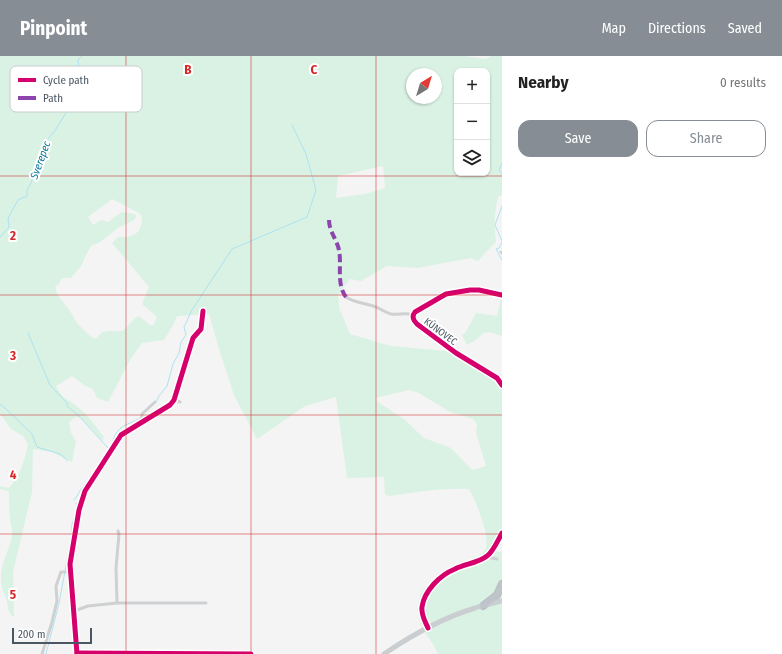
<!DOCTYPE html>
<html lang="en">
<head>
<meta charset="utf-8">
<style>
	body { margin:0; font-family:"Fira Sans Condensed",sans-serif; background:#f6f6f6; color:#222 }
	.controls { position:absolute; right:12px; top:12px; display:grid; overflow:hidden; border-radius:8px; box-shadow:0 1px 3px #0004 }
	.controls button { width:36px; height:36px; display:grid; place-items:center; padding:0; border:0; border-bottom:1px solid #e0e0e0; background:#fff; color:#222; font:20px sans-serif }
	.compass { position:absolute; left:406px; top:12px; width:36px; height:36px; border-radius:50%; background:#fff; box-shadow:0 1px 3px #0004; rotate:38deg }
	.scale { position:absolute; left:12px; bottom:10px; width:80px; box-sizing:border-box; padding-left:4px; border:2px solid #4a5661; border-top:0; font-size:11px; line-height:14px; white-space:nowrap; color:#4a5661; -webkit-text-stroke:3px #fff; paint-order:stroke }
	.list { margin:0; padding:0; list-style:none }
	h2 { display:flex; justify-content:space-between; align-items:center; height:52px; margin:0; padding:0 16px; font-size:17px }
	h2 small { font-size:13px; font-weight:400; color:#767676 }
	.actions { display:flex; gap:8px; padding:12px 16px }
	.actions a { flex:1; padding:9px 0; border:1px solid #868d94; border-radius:12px; text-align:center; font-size:14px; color:#868d94 }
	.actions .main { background:#868d94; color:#fff }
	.icon { flex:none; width:22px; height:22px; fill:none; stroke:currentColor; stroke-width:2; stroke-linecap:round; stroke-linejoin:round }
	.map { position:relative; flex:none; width:502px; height:598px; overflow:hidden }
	header { display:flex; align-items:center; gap:24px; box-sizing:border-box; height:56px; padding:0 20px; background:#868d94; color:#fff }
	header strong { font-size:19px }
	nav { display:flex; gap:22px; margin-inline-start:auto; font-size:14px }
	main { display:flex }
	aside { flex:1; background:#fff }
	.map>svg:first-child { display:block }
</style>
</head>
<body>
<header>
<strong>Pinpoint</strong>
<nav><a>Map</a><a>Directions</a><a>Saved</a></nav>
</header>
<main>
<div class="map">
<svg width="502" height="598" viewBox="0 0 502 598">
	<rect width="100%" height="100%" fill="#f4f4f4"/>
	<g fill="#d9f2e3" fill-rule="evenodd">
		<path d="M0,0H464L486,3L491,0H502V139L498,141C494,157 494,169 496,186L484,198L480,203L477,205L471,202L417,212L387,210L361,225L350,223L338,238L339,252L350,278L391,290L446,295L479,312L495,323L502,331V475L490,493L500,496L502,495V598H438C432,583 420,574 418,557C417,551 419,541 422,536C427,528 444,515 453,511C461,507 481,501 485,494C492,483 475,443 469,433C442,432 417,436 390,440L385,438L384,421L347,422L336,341L305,350L257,383L234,339L219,293L209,258L177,260L172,271L164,284L142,287L131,302L108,346L97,342L93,333L84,329L72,320L56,330C63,345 68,342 79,352C89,360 96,371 104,381L102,385C98,380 82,360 76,361C73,361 71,365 69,367L71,377L76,385L72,406L52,396L33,393L32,436L13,516L14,561C8,558 8,551 7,545C5,538 1,532 1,524C0,508 9,495 12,480C13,474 10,467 10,461C9,453 9,445 9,436L8,435L0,433V430L9,432C20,420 25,404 28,388L23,380L11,373L2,360L0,359ZM457,15H487V117H457ZM412,18H436V42H412ZM383,110L385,132L365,138L336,142L338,120ZM112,143L139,157L142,160C142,177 135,182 118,181L112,187L149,231L142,248L157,261L154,269H150L139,260L136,261L123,275H110L102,276L96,283L90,280L77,267L70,255L57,238L55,231L59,228L61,223L65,222H71L81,210L86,199L91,190L100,186L118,172L134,164L136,161L135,158L122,156L108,166L101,164L93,169L88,161ZM409,334L419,337L450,356L473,363L477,368L476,377L486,410L472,414L451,392L424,382L405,364L378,346L376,342Z"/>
		<path d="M502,237V280L489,276L483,277L477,283L467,289L462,279L466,276L476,257L497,260Z"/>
	</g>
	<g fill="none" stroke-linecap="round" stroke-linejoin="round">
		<g stroke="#aee2f0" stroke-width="1">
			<path d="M502,107L499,114L502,118"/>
			<path d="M502,150L495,169L502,185"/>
			<path d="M0,181L9,171L8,162L18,144L27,140V134L31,127L45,87L56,73L75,42L77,30L76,21L79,13L78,4L82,0"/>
			<path d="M502,186L499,192L496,193L502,204"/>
			<path d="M28,277L50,329L67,347V350L78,359L109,393"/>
			<path d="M156,346L159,340L167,330L173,308L179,297L181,286L186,279L184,271L192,254L232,193L307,161L316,134L306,98L292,69"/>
			<path d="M0,348L5,352L32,378L37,391L60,398L67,404V405"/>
			<path d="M74,444C78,440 79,435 83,431C92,419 102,407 110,393C112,387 114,380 117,376C124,367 134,367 141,361"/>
			<path d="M46,598L59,547L71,483L72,469L77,452L76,447"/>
		</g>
		<defs>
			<path id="highway" d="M483,550L497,539L502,528"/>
		</defs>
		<use href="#highway" stroke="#b9bec3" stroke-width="8"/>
		<g stroke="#ced0d2" stroke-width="3">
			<path d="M501,196L502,197"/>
			<path d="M502,239L479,234H470L446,238L415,256C410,262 416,268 421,271L456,297L497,322L502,329"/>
			<path d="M346,241C354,247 367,247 376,251C381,253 386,257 391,258C399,259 406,256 413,259"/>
			<path d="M174,344L180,346"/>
			<path d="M141,367L142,358L155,346"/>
			<path d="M486,501L497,503"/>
			<path d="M117,547L116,512L119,478L118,475"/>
			<path d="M74,555L88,550L117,547H206"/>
			<path d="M428,572C425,565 421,559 422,551C424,535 440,519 455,513C465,508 478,507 487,500C493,496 498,484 502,477"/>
			<path d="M77,597L251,598"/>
			<path d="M42,598L52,566L57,545L56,530L61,516H70"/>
			<path d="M77,598L70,508L79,454L85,435L121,379L170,349L174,344L193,282L201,273L203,255"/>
		</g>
		<path stroke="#caced1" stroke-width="5" d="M384,598C412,579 442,562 475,552C484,549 493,547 502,545"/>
		<use href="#highway" stroke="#bec4c9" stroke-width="5.5"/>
		<path stroke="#8e44ad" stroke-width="4" stroke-dasharray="8 4" stroke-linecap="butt" d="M329,164C329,175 337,184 339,194C342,209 336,228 346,241"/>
		<defs>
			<g id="cycleway">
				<path d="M502,239L479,234H470L446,238L415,256C410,262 416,268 421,271L456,297L497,322L502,329"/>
				<path d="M428,572C425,565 421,559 422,551C424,535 440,519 455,513C465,508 478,507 487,500C493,496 498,484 502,477"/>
				<path d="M77,597L251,598"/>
				<path d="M77,598L70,508L79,454L85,435L121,379L170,349L174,344L193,282L201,273L203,255"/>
			</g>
		</defs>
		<use href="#cycleway" stroke="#fff" stroke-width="8"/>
		<use href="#cycleway" stroke="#d6006c" stroke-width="5"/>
	</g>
	<path fill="none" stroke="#d62828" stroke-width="1" stroke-opacity="0.55" d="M126,0V598M251,0V598M376,0V598M0,120H502M0,239H502M0,359H502M0,478H502"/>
	<g text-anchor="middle" stroke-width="4" stroke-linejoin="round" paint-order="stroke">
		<g font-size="10" fill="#4a5661" stroke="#fff">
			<text transform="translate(441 275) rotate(37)" y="4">KÚNOVEC</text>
		</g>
		<g font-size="11" font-style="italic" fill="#0c7c9b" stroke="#fff">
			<text transform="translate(40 104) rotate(-70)" y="4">Sverepec</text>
		</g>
	</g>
	<rect x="10" y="10" width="132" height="46" rx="6" fill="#fff" stroke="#c9ccd0" stroke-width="1"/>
	<rect x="18" y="22" width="18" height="4" fill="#d6006c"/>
	<rect x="18" y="40" width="18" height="4" fill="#8e44ad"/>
	<g font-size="11" fill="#4a5661">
		<text x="43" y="28">Cycle path</text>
		<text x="43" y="46">Path</text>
	</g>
	<g font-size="13" text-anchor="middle" font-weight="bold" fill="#d62828" stroke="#fff" stroke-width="4" stroke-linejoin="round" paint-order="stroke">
		<text x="188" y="18">B</text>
		<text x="314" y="18">C</text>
		<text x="13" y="184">2</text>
		<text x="13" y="304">3</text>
		<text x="13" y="423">4</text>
		<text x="13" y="543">5</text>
	</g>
</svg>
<div class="controls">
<button>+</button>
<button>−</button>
<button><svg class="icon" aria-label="layers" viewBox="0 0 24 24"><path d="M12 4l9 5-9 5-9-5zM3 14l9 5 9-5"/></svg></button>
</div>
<svg class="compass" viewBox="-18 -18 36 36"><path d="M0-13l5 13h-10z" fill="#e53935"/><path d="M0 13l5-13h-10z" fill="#767676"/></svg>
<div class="scale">200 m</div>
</div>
<aside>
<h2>Nearby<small>0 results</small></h2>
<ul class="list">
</ul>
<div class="actions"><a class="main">Save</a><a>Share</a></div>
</aside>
</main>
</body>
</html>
